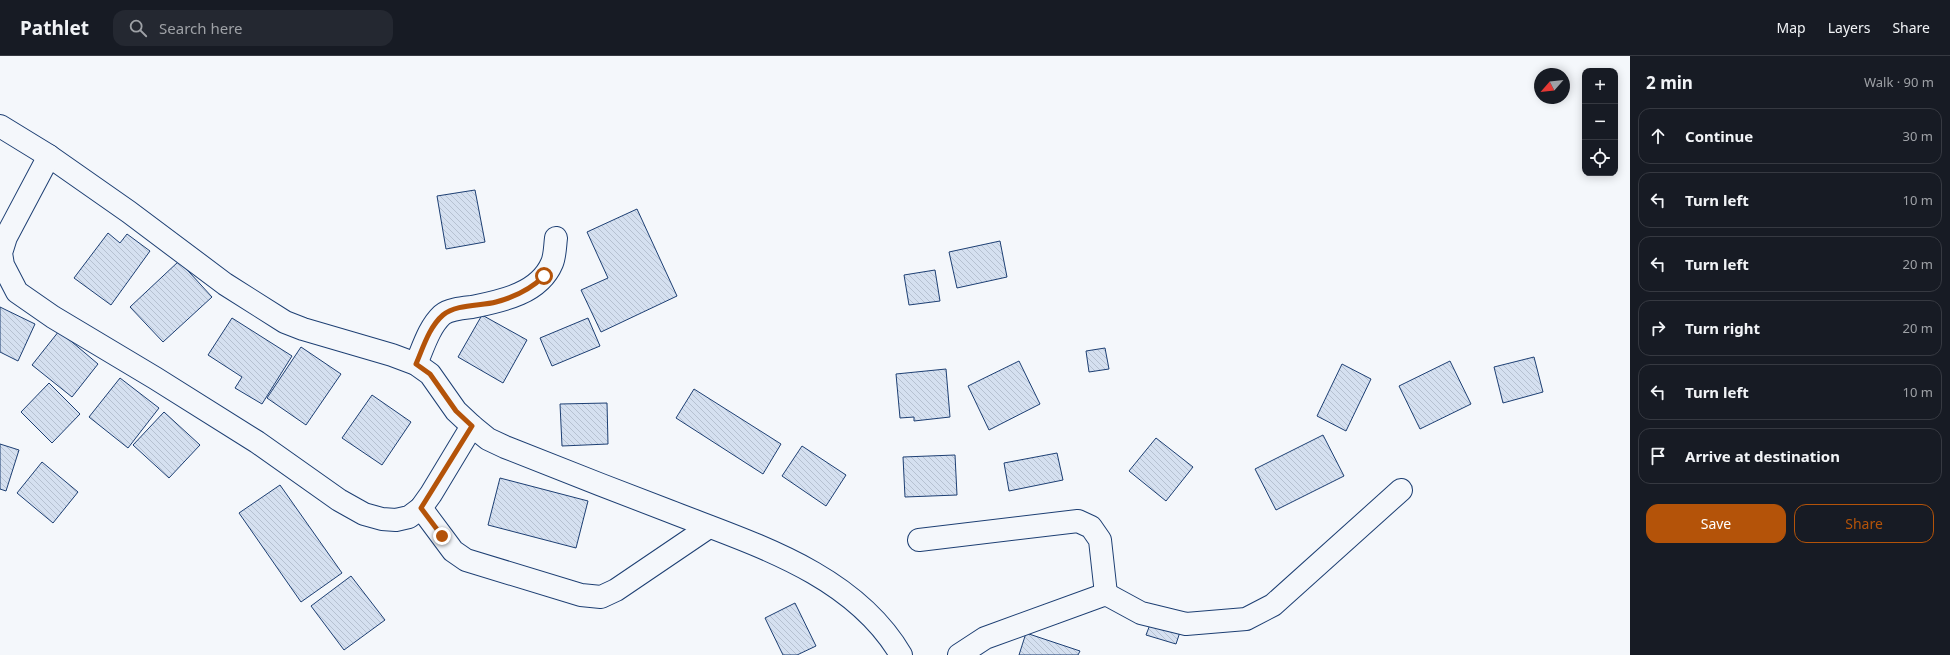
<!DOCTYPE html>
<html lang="en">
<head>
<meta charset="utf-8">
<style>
	body { margin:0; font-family:"Noto Sans",sans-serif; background:#242831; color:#f1f3f6 }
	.controls { position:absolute; right:12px; top:12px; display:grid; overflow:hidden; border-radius:8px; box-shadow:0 2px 10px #0003 }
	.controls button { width:36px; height:36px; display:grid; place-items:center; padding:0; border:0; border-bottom:1px solid #363941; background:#171b24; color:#f1f3f6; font:20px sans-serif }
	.compass { position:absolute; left:1534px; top:12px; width:36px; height:36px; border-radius:50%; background:#171b24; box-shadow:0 2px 10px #0003; rotate:242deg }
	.stop { position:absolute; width:12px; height:12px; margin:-9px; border:3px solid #b45309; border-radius:50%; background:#fff }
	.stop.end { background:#b45309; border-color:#fff; box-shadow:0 1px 4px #0008 }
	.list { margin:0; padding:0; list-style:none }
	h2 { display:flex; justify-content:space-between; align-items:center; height:52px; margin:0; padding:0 16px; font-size:17px }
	h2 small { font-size:13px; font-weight:400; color:#9ea1a6 }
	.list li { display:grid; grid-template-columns:26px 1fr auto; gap:12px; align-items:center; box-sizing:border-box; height:56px; margin:0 8px 8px; padding:0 8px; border:1px solid #363941; border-radius:12px }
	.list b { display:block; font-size:15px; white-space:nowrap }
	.list em { font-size:13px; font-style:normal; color:#9ea1a6 }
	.actions { display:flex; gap:8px; padding:12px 16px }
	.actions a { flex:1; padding:9px 0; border:1px solid #b45309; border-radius:12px; text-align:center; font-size:14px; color:#b45309 }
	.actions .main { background:#b45309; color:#fff }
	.icon { flex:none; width:22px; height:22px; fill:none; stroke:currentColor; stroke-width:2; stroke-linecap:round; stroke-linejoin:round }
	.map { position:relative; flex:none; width:1630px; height:599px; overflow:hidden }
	header { display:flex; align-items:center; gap:24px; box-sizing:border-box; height:56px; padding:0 20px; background:#171b24; border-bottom:1px solid #363941 }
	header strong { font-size:19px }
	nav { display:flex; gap:22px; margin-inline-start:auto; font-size:14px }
	.search { width:280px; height:36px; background:#242831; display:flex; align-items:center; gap:10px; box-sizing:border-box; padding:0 14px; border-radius:12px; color:#9ea1a6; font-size:15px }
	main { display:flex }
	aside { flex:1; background:#171b24 }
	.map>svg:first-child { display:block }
</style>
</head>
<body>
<header>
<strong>Pathlet</strong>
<div class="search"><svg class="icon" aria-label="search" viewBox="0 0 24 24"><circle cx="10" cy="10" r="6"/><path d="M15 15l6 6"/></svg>Search here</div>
<nav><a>Map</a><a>Layers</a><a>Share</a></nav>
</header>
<main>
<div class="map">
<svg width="1630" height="599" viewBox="0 0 1630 599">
	<defs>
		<pattern id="building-back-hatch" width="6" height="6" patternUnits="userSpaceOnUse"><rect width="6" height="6" fill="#d5e0f0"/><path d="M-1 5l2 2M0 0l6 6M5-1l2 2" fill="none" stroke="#b6c1d1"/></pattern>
	</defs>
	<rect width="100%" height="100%" fill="#f4f7fb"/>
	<g fill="url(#building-back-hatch)" stroke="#1d3f73">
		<path d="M475,134L485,186L446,193L437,140Z"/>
		<path d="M637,153L677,240L601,276L581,234L608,222L587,176Z"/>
		<path d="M108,177L120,187L127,178L150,195L111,249L74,222Z"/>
		<path d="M1000,185L1007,221L957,232L949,196Z"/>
		<path d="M179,205L212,241L163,286L130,251Z"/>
		<path d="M935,214L940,245L909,249L904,219Z"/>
		<path d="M0,251L35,268L18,305L0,296Z"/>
		<path d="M482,259L527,284L503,327L458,301Z"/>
		<path d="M232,262L292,300L262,348L235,332L242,321L208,299Z"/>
		<path d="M588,262L600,290L552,310L540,282Z"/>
		<path d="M59,275L98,308L72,341L32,309Z"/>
		<path d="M301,291L341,318L306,369L267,342Z"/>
		<path d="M1105,292L1109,313L1089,316L1086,295Z"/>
		<path d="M1534,301L1543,336L1503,347L1494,311Z"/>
		<path d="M1019,305L1040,348L989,374L968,330Z"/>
		<path d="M1450,305L1471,348L1420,373L1399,330Z"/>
		<path d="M1342,308L1371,323L1346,375L1317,360Z"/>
		<path d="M946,313L950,361L914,365V361L900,362L896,318Z"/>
		<path d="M120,322L159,352L128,392L89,361Z"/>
		<path d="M49,327L80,358L52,387L21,356Z"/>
		<path d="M694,333L781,388L763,418L676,362Z"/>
		<path d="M372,339L411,366L382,409L342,382Z"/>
		<path d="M607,347L608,388L562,390L560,348Z"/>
		<path d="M164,356L200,389L169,422L133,389Z"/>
		<path d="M1323,379L1344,420L1276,454L1255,413Z"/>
		<path d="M1156,382L1193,411L1166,445L1129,415Z"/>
		<path d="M0,388L19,394L6,435L0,433Z"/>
		<path d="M802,390L846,419L826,450L782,420Z"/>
		<path d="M1057,397L1063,424L1009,435L1004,407Z"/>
		<path d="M955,399L957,439L905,441L903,401Z"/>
		<path d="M42,406L78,436L53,467L17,437Z"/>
		<path d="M500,422L588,445L576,492L488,469Z"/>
		<path d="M280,429L342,517L301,546L239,457Z"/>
		<path d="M351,520L385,564L344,594L311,550Z"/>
		<path d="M795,547L816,590L797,599H783L765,562Z"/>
		<path d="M1151,566L1180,576L1176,588L1146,579Z"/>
		<path d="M1026,577L1080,595L1078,599H1019Z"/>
	</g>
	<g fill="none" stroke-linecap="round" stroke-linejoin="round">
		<defs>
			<g id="minor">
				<path d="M0,70L49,100L129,156L225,228L285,266L303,273L392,299L416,308L430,318L456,355L472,370L488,383L505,391C560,413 614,434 669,455C753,488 853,517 901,599"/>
				<path d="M49,100L6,181L1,197L3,209L17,236L53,261L155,322L257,386L339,444L364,458L382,463L396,464L409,461L421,452L431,438L472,370"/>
				<path d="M416,308C423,292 429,271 442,259C449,253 463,252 472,251C501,245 539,238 552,207C555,200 555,190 556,182"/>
				<path d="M421,452L453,495L466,504L581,539L601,541L616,534L709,471"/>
				<path d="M919,484L1078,465L1091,471L1100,484L1106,538"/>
				<path d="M959,599L985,582L1106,538L1141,557L1186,568L1246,563L1273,549L1401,434"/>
			</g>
		</defs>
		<use href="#minor" stroke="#1d3f73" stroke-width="24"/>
		<use href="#minor" stroke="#f4f7fb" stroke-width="22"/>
	</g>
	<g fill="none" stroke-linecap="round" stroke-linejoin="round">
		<path stroke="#b45309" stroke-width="5" d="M442,480L421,452L472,370L456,355L430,318L416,308C423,292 429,271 443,259C456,248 481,250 496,246C515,241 531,233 544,220"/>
	</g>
</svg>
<div class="controls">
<button>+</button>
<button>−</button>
<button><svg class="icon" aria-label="locate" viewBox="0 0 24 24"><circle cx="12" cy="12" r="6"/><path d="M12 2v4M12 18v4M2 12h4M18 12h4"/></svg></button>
</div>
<svg class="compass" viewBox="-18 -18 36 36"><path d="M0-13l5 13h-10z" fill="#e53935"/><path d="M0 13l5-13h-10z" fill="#9ea1a6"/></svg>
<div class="stop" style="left:544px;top:220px"></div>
<div class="stop end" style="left:442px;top:480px"></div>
</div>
<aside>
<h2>2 min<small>Walk · 90 m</small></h2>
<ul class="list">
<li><svg class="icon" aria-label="ahead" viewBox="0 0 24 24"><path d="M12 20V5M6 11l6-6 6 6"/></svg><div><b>Continue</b></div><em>30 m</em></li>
<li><svg class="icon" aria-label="left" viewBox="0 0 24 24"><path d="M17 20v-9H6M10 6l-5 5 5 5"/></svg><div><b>Turn left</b></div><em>10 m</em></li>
<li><svg class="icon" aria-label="left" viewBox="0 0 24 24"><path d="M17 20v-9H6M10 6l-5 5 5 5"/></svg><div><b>Turn left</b></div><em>20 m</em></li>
<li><svg class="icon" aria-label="right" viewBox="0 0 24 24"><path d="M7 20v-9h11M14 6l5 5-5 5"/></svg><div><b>Turn right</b></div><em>20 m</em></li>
<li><svg class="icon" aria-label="left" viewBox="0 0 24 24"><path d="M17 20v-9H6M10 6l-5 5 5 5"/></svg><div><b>Turn left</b></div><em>10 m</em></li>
<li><svg class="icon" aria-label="arrive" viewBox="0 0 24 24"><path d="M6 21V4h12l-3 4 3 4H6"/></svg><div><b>Arrive at destination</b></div></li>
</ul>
<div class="actions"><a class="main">Save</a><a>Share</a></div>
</aside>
</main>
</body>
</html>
